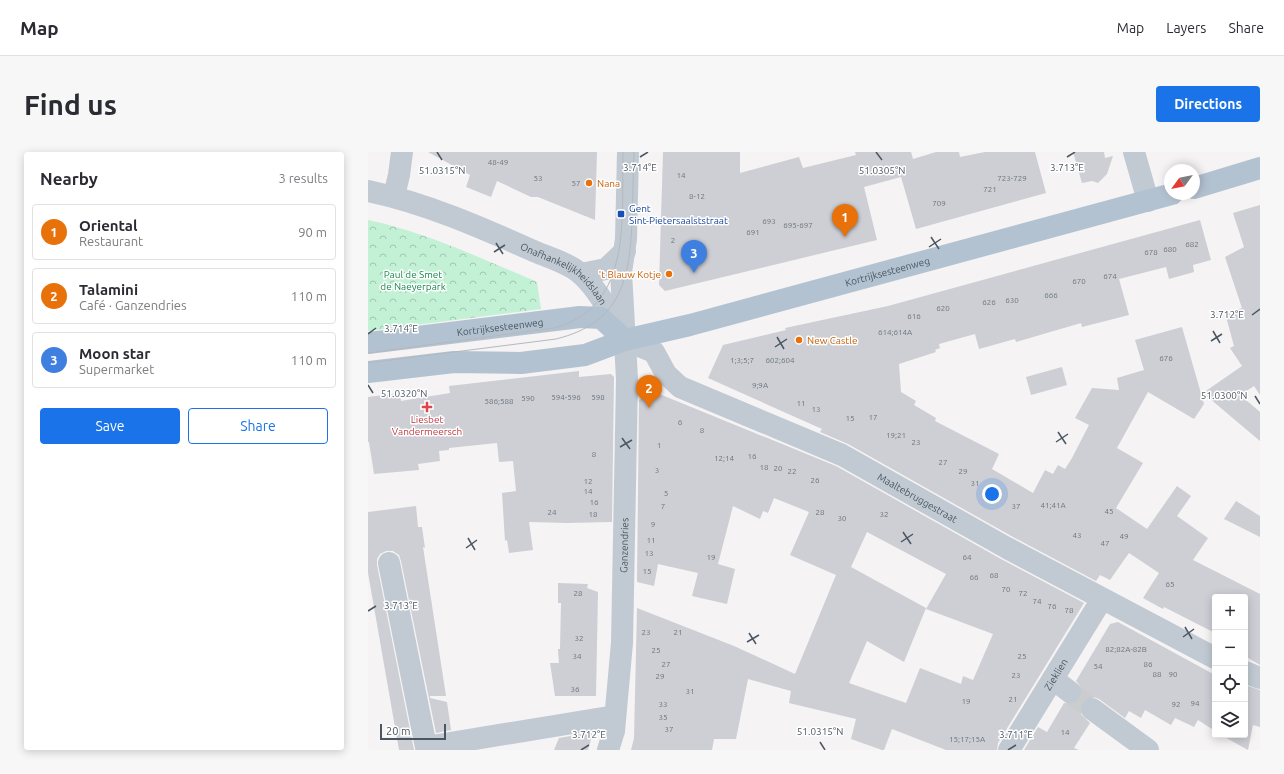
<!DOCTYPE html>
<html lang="en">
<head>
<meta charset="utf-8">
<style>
	body { margin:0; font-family:Ubuntu,sans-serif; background:#f7f7f7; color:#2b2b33 }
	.controls { position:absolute; right:12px; bottom:12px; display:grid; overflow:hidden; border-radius:4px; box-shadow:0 2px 10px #0003 }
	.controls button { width:36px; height:36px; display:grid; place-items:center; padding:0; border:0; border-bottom:1px solid #e1e1e2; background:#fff; color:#2b2b33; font:20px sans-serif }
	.compass { position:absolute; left:796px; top:12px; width:36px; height:36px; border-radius:50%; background:#fff; box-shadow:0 2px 10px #0003; rotate:237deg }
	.scale { position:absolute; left:12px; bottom:10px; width:66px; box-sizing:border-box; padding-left:4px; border:2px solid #4a5661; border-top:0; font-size:11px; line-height:14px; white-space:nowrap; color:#4a5661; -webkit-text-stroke:3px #fff; paint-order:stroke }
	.you { position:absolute; left:624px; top:342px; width:14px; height:14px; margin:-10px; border:3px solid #fff; border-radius:50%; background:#1a73e8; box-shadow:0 0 0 6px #1a73e833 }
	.badge { display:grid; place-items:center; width:26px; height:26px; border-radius:50%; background:#1a73e8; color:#fff; font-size:13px; font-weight:700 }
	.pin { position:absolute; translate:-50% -33px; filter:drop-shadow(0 1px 2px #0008) }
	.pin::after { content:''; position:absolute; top:21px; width:14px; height:12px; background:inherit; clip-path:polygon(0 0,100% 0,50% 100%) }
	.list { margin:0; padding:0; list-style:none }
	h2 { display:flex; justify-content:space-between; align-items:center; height:52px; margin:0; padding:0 16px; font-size:17px }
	h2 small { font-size:13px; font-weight:400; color:#7c7c81 }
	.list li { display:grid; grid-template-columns:26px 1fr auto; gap:12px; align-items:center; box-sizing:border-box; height:56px; margin:0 8px 8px; padding:0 8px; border:1px solid #e1e1e2; border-radius:4px }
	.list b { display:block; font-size:15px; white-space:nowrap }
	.list p { margin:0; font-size:13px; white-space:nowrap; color:#7c7c81 }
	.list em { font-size:13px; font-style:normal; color:#7c7c81 }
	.actions { display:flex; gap:8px; padding:12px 16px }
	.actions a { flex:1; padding:9px 0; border:1px solid #1a73e8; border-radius:4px; text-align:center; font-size:14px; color:#1a73e8 }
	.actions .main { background:#1a73e8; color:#fff }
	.icon { flex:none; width:22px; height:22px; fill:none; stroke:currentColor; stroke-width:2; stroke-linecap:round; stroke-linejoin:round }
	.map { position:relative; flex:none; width:892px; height:598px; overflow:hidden; border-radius:4px }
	header { display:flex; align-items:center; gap:24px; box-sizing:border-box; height:56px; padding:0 20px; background:#fff; border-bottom:1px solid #e1e1e2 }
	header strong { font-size:19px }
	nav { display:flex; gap:22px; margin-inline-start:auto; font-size:14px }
	.intro { display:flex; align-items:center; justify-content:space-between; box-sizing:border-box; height:96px; padding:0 24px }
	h1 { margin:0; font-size:28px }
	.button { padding:10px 18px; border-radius:4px; background:#1a73e8; color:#fff; font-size:14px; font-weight:700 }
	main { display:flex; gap:24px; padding:0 24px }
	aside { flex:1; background:#fff; border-radius:4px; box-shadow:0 2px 10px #0003 }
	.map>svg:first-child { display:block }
</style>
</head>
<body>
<header>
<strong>Map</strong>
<nav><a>Map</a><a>Layers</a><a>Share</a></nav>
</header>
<div class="intro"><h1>Find us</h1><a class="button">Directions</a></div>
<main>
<aside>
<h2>Nearby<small>3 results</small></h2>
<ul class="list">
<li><span class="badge" style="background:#e8710a">1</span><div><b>Oriental</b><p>Restaurant</p></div><em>90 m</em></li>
<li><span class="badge" style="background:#e8710a">2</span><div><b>Talamini</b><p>Café · Ganzendries</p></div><em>110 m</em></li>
<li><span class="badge" style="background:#3f7fe0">3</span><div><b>Moon star</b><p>Supermarket</p></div><em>110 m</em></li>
</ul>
<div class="actions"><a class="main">Save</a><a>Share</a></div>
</aside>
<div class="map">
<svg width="892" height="598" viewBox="0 0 892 598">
	<defs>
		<pattern id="park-crowns" width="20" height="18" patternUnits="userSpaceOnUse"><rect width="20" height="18" fill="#c3f1d5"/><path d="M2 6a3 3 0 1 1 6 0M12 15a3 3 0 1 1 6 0" fill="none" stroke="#a0c6b0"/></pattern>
	</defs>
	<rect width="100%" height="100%" fill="#f5f3f3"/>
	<path fill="url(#park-crowns)" d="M0,68C57,80 115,107 169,130L173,157L0,179Z"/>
	<g fill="#cdcfd5" fill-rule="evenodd">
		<path d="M60,0H229L227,68L170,45H163L129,29L123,45L98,35L102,23Z"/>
		<path d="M295,0H372V21L431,5L435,16L488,3L487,0H543L545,7L568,0H591L592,5L617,0H667L678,41L548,77L533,25L496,35L509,88L297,139L291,133Z"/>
		<path d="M705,0H736L737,6L745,4L739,22L730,31L724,29L714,31Z"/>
		<path d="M892,53V243L886,234L872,243L892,260V289L835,241L874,214L862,196L866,194L857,161L874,156L857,105L876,95L865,61Z"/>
		<path d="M832,68L843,108L825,113L826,120L801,127L798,115L751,127L761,163L714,175L713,171L648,190L647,187L611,197L607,182L571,192L572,196L567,198L568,200L531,212L533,240L548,249L546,253L568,266L567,269L631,302L624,317L665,341L677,318L685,322L690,313L697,317L704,306L721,273L707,266L724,236L751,238L749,226L776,218L767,188L814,175L836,252L826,267L780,240L749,296L775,311L748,356L779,377L809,334L823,344L809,364L840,386L825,408L892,442V513L877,504V445H847V481L796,455L795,457L775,446L791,421L761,401L742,428L732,423L728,429L645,385L480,292L452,280L454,277L340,226L355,193L418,178L417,176L520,154Z"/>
		<path d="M694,215L699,233L663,243L658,225Z"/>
		<path d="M211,219V225L243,222L246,225L244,370L199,371L161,370L165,398L141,401L139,388L137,389L134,341L148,339L145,309L131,310L129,291L81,296V298L71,299L72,309L50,312L51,318L6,322L1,290H0V245L32,241L33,249L82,241L81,234Z"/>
		<path d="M284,239L468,314L633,407L716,451L630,591L629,598H578L524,577L516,598H514L483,587L488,567L421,551L423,539L380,527L368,587H346L344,598H263L266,586L269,456L366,494L427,522L468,423L422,403L441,360L406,346L400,361L395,359L392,367L365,354L350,412L367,417L359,452L324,444L330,421L290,412L286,434L269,430L271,248ZM499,380L578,422L558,457L625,482L605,528L595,524L593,532L552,516L538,551L481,531L499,489L536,510L558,456L483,415Z"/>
		<path d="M868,349L892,364V385L856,367Z"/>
		<path d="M48,354L50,375H54L57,396L55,395L78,544H62V546L79,550L83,578L68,581L33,409L31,403L25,399H18L12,402L9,407V413L46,598H31L0,421V360Z"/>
		<path d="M190,431L220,432L219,436L230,440L228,544H187L182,511H191L190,497H192L193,451H190Z"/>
		<path d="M750,470L847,523V579L830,568L826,575L807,566L803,573L777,558L773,566L761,559L757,566L731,547L725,545H719L714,549L712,555L713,562L722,571L706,596L711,598H656L670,575L679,580L696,551L706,552L712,547L714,542V536L708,529L742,472Z"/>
		<path d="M877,533L892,538V575L885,573L880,598L853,583H877Z"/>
		<path d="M225,580L220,598H186L191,586Z"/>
	</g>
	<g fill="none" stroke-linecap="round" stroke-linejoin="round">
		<path stroke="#caccce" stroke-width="22" stroke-dasharray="22 11" stroke-linecap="butt" d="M702,540L724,557"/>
		<g stroke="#c1cad2" stroke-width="22">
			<path d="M766,0L780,49"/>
			<path id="s1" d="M0,39C58,51 114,76 168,100C182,106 203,112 214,123C232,140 242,162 255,183"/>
			<path d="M26,44L31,23L34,0"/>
			<path d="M213,122L238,117L257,99"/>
			<path id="s2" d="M257,188L286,200L298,222L312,235L474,303L639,396L847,506"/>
			<path d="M21,411L58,595L247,564"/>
			<path d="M877,520L892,526"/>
			<path d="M685,527L702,540"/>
			<path d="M724,557L780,598"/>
			<path id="s3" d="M240,598L246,579L254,491L259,227L253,120L258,87L260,0"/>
			<path id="s4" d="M641,598L734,447"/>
		</g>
		<g stroke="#b3c2d1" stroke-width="22">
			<path d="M826,36L892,16"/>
			<path id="s5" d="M0,191L212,165L233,166L257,188"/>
			<path id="s6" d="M0,220L86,210L153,211L217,203L257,188L322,173L804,42"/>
		</g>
		<g stroke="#b5b8bd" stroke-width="1">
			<path d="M0,201L186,176C266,155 253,64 255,0"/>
			<path d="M0,211L188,187C253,171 262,127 264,68C265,45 265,23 266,0"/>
		</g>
	</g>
	<path fill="none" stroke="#4a5661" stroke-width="1.5" d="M69,0L74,8M508,0L514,8M272,5L280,0M699,5L707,0M563,85L571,97M128,91L135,102M561,95L573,87M126,100L137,93M884,163L892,157M845,179L852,191M0,182L8,176M409,185L416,197M843,189L854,182M407,195L419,187M0,233L5,241M887,244L892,252M690,280L698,292M254,286L262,297M688,290L700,282M252,295L264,288M535,380L543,392M100,386L107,398M533,390L545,382M98,396L109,388M0,459L8,454M817,475L824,487M381,481L388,492M815,485L826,477M379,490L391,483M452,590L457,598M213,598L221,593M640,598L648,593"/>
	<g fill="#e8710a" stroke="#fff" stroke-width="1.5">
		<circle cx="221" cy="31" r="4"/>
		<circle cx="301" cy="122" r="4"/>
		<circle cx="431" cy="188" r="4"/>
	</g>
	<rect fill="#1a4fb4" stroke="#fff" stroke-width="1.5" x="249" y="58" width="8" height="8" rx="2"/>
	<path fill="#e0444e" stroke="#fff" stroke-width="1.5" d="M57 249h4v4h4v4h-4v4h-4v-4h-4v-4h4z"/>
	<g text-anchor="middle" stroke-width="3" stroke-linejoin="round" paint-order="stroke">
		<g font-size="8" fill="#6b747e">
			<text x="130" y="13">48-49</text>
			<text x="313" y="26">14</text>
			<text x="170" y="29">53</text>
			<text x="644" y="29">723-729</text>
			<text x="208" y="34">57</text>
			<text x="622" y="40">721</text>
			<text x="329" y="47">8-12</text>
			<text x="571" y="54">709</text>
			<text x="401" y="72">693</text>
			<text x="430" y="76">695-697</text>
			<text x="385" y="83">691</text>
			<text x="305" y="91">2</text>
			<text x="824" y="95">682</text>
			<text x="802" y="100">680</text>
			<text x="783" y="103">678</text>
			<text x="742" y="127">674</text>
			<text x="711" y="132">670</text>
			<text x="683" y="146">666</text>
			<text x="644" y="151">630</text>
			<text x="621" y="153">626</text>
			<text x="575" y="159">620</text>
			<text x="546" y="167">616</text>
			<text x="527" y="183">614;614A</text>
			<text x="798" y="209">676</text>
			<text x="374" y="211">1;3;5;7</text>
			<text x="412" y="211">602;604</text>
			<text x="392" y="236">9;9A</text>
			<text x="198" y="248">594-596</text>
			<text x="230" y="248">598</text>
			<text x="160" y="249">590</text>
			<text x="131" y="252">586;588</text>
			<text x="433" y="254">11</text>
			<text x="448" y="260">13</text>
			<text x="505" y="268">17</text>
			<text x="482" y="269">15</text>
			<text x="312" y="273">6</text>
			<text x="334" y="281">8</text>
			<text x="528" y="286">19;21</text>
			<text x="548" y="293">23</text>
			<text x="291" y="296">1</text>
			<text x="226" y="305">8</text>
			<text x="384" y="307">16</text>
			<text x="356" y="309">12;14</text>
			<text x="575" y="313">27</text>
			<text x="396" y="318">18</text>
			<text x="410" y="319">20</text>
			<text x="289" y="321">3</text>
			<text x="424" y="322">22</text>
			<text x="595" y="322">29</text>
			<text x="447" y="331">26</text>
			<text x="220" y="332">12</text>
			<text x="607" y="334">31</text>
			<text x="220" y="342">14</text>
			<text x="298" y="344">5</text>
			<text x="226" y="353">16</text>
			<text x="685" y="356">41;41A</text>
			<text x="295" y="357">7</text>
			<text x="648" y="357">37</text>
			<text x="741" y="362">45</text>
			<text x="184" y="363">24</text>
			<text x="452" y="363">28</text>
			<text x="225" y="365">18</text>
			<text x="516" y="365">32</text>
			<text x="474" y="369">30</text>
			<text x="285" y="375">9</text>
			<text x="709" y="386">43</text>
			<text x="756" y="387">49</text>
			<text x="283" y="391">11</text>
			<text x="737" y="394">47</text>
			<text x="281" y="404">13</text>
			<text x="343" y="408">19</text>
			<text x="599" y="408">64</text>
			<text x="279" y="422">15</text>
			<text x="626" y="426">68</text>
			<text x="606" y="428">66</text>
			<text x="802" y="435">65</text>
			<text x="638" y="440">70</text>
			<text x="210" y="444">28</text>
			<text x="655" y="444">72</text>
			<text x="669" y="452">74</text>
			<text x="684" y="457">76</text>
			<text x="701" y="461">78</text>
			<text x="278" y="483">23</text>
			<text x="310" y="483">21</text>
			<text x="211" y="489">32</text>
			<text x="758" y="500">82;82A-82B</text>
			<text x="288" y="501">25</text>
			<text x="209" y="507">34</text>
			<text x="654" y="507">25</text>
			<text x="298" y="515">27</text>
			<text x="780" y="515">86</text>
			<text x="730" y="517">54</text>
			<text x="789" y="525">88</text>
			<text x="805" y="525">90</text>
			<text x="648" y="526">23</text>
			<text x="292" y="527">29</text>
			<text x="207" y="540">36</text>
			<text x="322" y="542">31</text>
			<text x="645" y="550">21</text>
			<text x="598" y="552">19</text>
			<text x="827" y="554">94</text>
			<text x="295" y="555">33</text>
			<text x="808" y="555">92</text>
			<text x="295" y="568">35</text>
			<text x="301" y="580">37</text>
			<text x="697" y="583">14</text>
			<text x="599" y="590">15;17;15A</text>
		</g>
		<g font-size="10" fill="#c56008" stroke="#fff" text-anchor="start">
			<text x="229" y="35">Nana</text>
			<text x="293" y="126" text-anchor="end">'t Blauw Kotje</text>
			<text x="439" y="192">New Castle</text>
		</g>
		<g font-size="10" fill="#164399" stroke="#fff" text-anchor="start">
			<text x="261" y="60">Gent<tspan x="261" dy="12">Sint-Pietersaalststraat</tspan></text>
		</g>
		<g font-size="10" fill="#4a5661" stroke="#fff">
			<text dy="4" stroke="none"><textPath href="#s6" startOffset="532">Kortrijksesteenweg</textPath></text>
			<text dy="4" stroke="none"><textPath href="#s1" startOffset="215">Onafhankelijkheidslaan</textPath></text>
			<text dy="4" stroke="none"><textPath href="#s5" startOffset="133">Kortrijksesteenweg</textPath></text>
			<text dy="4" stroke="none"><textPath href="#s2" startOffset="338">Maaltebruggestraat</textPath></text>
			<text dy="4" stroke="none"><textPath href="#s3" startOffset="206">Ganzendries</textPath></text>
			<text dy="4" stroke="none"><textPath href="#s4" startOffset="89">Zieklien</textPath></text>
		</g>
		<g font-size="10" fill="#17864f" stroke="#fff">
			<text x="45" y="126">Paul de Smet<tspan x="45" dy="12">de Naeyerpark</tspan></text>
		</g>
		<g font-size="10" fill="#be3a42" stroke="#fff">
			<text x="59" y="271">Liesbet<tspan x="59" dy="12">Vandermeersch</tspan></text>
		</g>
	</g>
	<g font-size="10" text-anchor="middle" fill="#4a5661" stroke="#fff" stroke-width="3" stroke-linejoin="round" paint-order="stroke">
		<text x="272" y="19">3.714°E</text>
		<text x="699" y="19">3.713°E</text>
		<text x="74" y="22">51.0315°N</text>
		<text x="514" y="22">51.0305°N</text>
		<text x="859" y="166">3.712°E</text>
		<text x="33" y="180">3.714°E</text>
		<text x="36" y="245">51.0320°N</text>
		<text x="856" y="247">51.0300°N</text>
		<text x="33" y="457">3.713°E</text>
		<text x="452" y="583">51.0315°N</text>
		<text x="221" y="586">3.712°E</text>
		<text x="648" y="586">3.711°E</text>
	</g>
</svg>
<div class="controls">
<button>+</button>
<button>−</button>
<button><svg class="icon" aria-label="locate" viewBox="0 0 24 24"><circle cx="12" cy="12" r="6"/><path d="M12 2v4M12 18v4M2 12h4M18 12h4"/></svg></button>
<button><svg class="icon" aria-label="layers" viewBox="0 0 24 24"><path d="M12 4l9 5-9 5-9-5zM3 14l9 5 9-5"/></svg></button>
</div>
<svg class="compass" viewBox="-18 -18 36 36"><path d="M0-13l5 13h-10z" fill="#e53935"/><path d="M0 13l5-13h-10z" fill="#7c7c81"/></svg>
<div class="scale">20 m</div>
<div class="you"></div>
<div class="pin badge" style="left:477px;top:85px;background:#e8710a">1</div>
<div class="pin badge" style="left:281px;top:256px;background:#e8710a">2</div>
<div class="pin badge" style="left:326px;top:121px;background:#3f7fe0">3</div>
</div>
</main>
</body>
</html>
